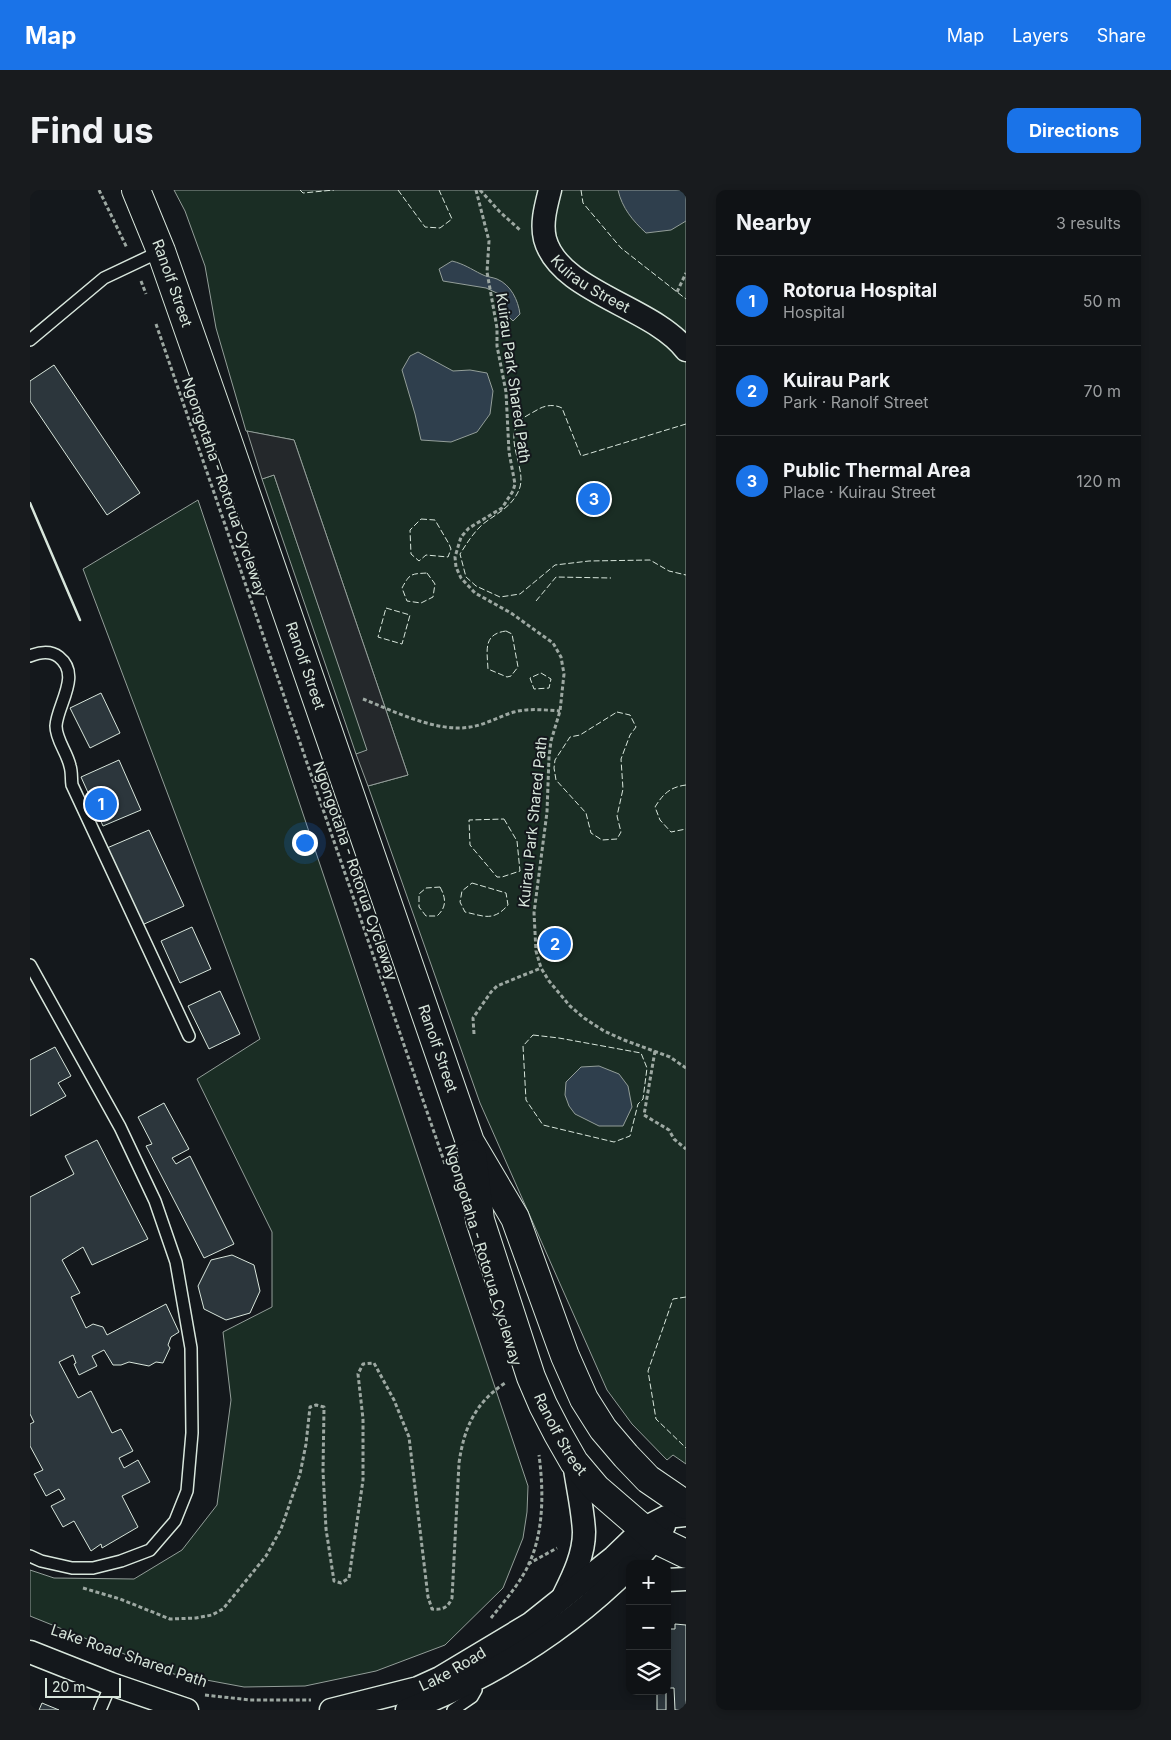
<!DOCTYPE html>
<html lang="en">
<head>
<meta charset="utf-8">
<style>
	body { margin:0; font-family:Inter,sans-serif; background:#181b1e; color:#f1f3f6 }
	.controls { position:absolute; right:15px; bottom:15px; display:grid; overflow:hidden; border-radius:10px; box-shadow:0 2px 8px #0003 }
	.controls button { width:45px; height:45px; display:grid; place-items:center; padding:0; border:0; border-bottom:1px solid #2f3234; background:#0f1215; color:#f1f3f6; font:25px sans-serif }
	.scale { position:absolute; left:15px; bottom:12px; width:76px; box-sizing:border-box; padding-left:5px; border:2px solid #d8e6dc; border-top:0; font-size:14px; line-height:18px; white-space:nowrap; color:#d8e6dc; -webkit-text-stroke:4px #14181c; paint-order:stroke }
	.you { position:absolute; left:274px; top:652px; width:18px; height:18px; margin:-12px; border:4px solid #fff; border-radius:50%; background:#1a73e8; box-shadow:0 0 0 8px #1a73e833 }
	.badge { display:grid; place-items:center; width:32px; height:32px; border-radius:50%; background:#1a73e8; color:#fff; font-size:16px; font-weight:700 }
	.pin { position:absolute; translate:-50% -50%; border:2px solid #fff; box-shadow:0 1px 5px #0006 }
	.list { margin:0; padding:0; list-style:none }
	h2 { display:flex; justify-content:space-between; align-items:center; height:65px; margin:0; padding:0 20px; font-size:21px }
	h2 small { font-size:16px; font-weight:400; color:#9b9ea0 }
	.list li { display:grid; grid-template-columns:32px 1fr auto; gap:15px; align-items:center; box-sizing:border-box; height:90px; padding:0 20px; border-top:1px solid #2f3234 }
	.list b { display:block; font-size:19px; white-space:nowrap }
	.list p { margin:0; font-size:16px; white-space:nowrap; color:#9b9ea0 }
	.list em { font-size:16px; font-style:normal; color:#9b9ea0 }
	.icon { flex:none; width:28px; height:28px; fill:none; stroke:currentColor; stroke-width:2; stroke-linecap:round; stroke-linejoin:round }
	.map { position:relative; flex:none; width:656px; height:1520px; overflow:hidden; border-radius:10px }
	header { display:flex; align-items:center; gap:30px; box-sizing:border-box; height:70px; padding:0 25px; background:#1a73e8; color:#fff }
	header strong { font-size:24px }
	nav { display:flex; gap:28px; margin-inline-start:auto; font-size:18px }
	.intro { display:flex; align-items:center; justify-content:space-between; box-sizing:border-box; height:120px; padding:0 30px }
	h1 { margin:0; font-size:35px }
	.button { padding:12px 22px; border-radius:10px; background:#1a73e8; color:#fff; font-size:18px; font-weight:700 }
	main { display:flex; gap:30px; padding:0 30px }
	aside { flex:1; background:#0f1215; border-radius:10px; box-shadow:0 2px 8px #0003 }
	.map>svg:first-child { display:block }
</style>
</head>
<body>
<header>
<strong>Map</strong>
<nav><a>Map</a><a>Layers</a><a>Share</a></nav>
</header>
<div class="intro"><h1>Find us</h1><a class="button">Directions</a></div>
<main>
<div class="map">
<svg width="656" height="1520" viewBox="0 0 656 1520">
	<rect width="100%" height="100%" fill="#14181c"/>
	<g fill="#1a2d24" stroke="#939e99">
		<path d="M144,0H656V1274L643,1265L637,1270L602,1234L577,1200L450,913L338,596L378,585L264,250L216,241L186,138L175,76L155,21Z"/>
		<path d="M244,285L338,561L326,564L232,289Z"/>
		<path d="M168,310L498,1296L497,1322L493,1348L473,1398L415,1455L346,1481L275,1496L214,1497L144,1484L0,1426V1380L24,1388L104,1389L152,1360L187,1315L201,1210L193,1142L242,1117V1042L167,889L230,849L53,379Z"/>
	</g>
	<path fill="#24282b" stroke="#939e99" d="M217,241L264,250L378,585L338,596L326,564L337,560L244,285L232,289Z"/>
	<g fill="#2f3f4d" stroke="#939e99">
		<path d="M588,0H656V31L641,40L616,43C603,31 592,18 588,0Z"/>
		<path d="M422,71C434,74 441,79 451,84C456,87 462,87 467,89C481,95 488,110 490,124L483,131L475,123L469,104L456,98L413,91L409,79Z"/>
		<path d="M388,162L423,181L440,180L457,183L463,201L460,224L447,242L421,252L391,250L385,224L372,180L380,166Z"/>
		<path d="M569,876L589,884L598,896L602,917L593,936H569L545,924L539,916L535,905L536,892L551,877Z"/>
	</g>
	<g fill="#2c363c" stroke="#d8e6dc">
		<path d="M24,175L110,303L77,325L0,211V191Z"/>
		<path d="M71,503L90,543L60,558L40,518Z"/>
		<path d="M89,570L111,620L73,636L51,587Z"/>
		<path d="M119,640L154,716L112,735L77,658Z"/>
		<path d="M162,737L181,779L150,793L131,751Z"/>
		<path d="M190,801L210,844L179,859L158,816Z"/>
		<path d="M25,857L41,886L28,893L36,906L0,926V870Z"/>
		<path d="M134,913L159,959L142,968L146,974L160,966L204,1054L174,1068L116,956L122,954L108,927Z"/>
		<path d="M67,950L118,1049L62,1075L53,1057L32,1070L50,1103L41,1107L56,1138L63,1134L73,1137L77,1145L136,1114L149,1142L141,1147L138,1155L140,1158L133,1173L126,1172L119,1176L99,1172L91,1175H83L74,1160L62,1166L67,1176L49,1185L44,1174L46,1173L43,1165L29,1172L48,1208L61,1201L82,1243L91,1239L103,1261L89,1268L94,1278L108,1270L120,1292L92,1306L108,1337L72,1358L71,1354L61,1361L44,1331L33,1337L21,1316L35,1309L29,1299L16,1306L4,1284L13,1280L0,1256V1234L4,1232L0,1224V1007L44,984L35,966Z"/>
		<path d="M202,1065L224,1075L230,1101L220,1123L196,1130L174,1119L168,1096L181,1070Z"/>
		<path d="M645,1434L656,1435V1520H645L644,1498H637V1439H645Z"/>
		<rect x="627" y="1503" width="9" height="17"/>
		<path d="M12,1513L29,1520H9Z"/>
	</g>
	<g fill="none" stroke-linecap="round" stroke-linejoin="round">
		<defs>
			<g id="service">
				<path d="M0,150L74,88L131,61"/>
				<path d="M0,466C10,462 20,460 29,467C52,485 27,515 26,536C26,550 37,562 40,576C42,582 41,589 42,595L159,846"/>
				<path d="M0,775L90,937L125,1011L146,1072L161,1158L162,1243L157,1301L145,1331L120,1360L91,1371L63,1378H42L11,1371L0,1366"/>
				<path d="M70,1520L81,1494"/>
				<path d="M423,1520L442,1507L446,1500L440,1490"/>
			</g>
			<g id="minor">
				<path id="s1" d="M520,0C516,16 511,33 515,49C529,102 624,117 656,160"/>
				<path d="M603,1374L625,1349L634,1336"/>
				<path d="M637,1390L656,1389"/>
				<path d="M534,1405C544,1385 554,1364 554,1342C553,1319 547,1295 544,1272"/>
				<path d="M0,1462L81,1494L157,1520"/>
				<path id="s2" d="M301,1520L388,1498L410,1488L500,1434L584,1367L613,1339L636,1327L656,1325"/>
				<path d="M377,1520C460,1488 537,1440 600,1377"/>
			</g>
			<g id="secondary">
				<path id="s3" d="M106,0L131,61L199,255L440,952L485,1028L535,1166L554,1209L573,1239L596,1266L618,1289L656,1315"/>
				<path id="s4" d="M442,964L450,1030L501,1187L513,1215L528,1244L544,1272L566,1298L625,1349L656,1364"/>
			</g>
		</defs>
		<use href="#service" stroke="#d8e6dc" stroke-width="14"/>
		<use href="#minor" stroke="#d8e6dc" stroke-width="25"/>
		<use href="#secondary" stroke="#d8e6dc" stroke-width="30"/>
		<g stroke="#9da8a2" stroke-width="3" stroke-dasharray="4 2.5" stroke-linecap="butt">
			<path d="M69,0L97,58"/>
			<path d="M446,0L459,51L457,82L467,138V156L476,202L479,262L485,294L483,301L472,318L439,338L431,347L425,367L426,377L431,388L445,403L481,423L523,453L531,467L534,484L530,521L521,551L519,567L517,622L504,723L506,761L511,778L519,791L540,816L554,828L574,841L594,850L640,867L656,878"/>
			<path d="M450,0L470,22L490,40"/>
			<path d="M111,91L116,104"/>
			<path d="M647,102L656,83"/>
			<path d="M126,134L415,974"/>
			<path d="M333,509C363,521 408,543 440,537C455,535 470,526 484,522C499,518 515,520 530,521"/>
			<path d="M444,844L443,828L461,802L467,796L511,778"/>
			<path d="M625,861L614,925L639,940L644,949L656,959"/>
			<path d="M498,1374L527,1358"/>
			<path d="M53,1398L90,1409L140,1429L166,1428L182,1425L193,1419L236,1366L251,1339L270,1284L276,1254L280,1217L286,1215L294,1217L293,1281L296,1339L304,1391L311,1393L319,1388L333,1290V1229L328,1184L333,1174L344,1173L364,1210L379,1247L398,1407L402,1419C412,1420 418,1418 422,1408L429,1273C434,1238 445,1213 475,1193"/>
			<path d="M461,1428C473,1413 486,1398 496,1380C514,1346 514,1303 509,1265"/>
			<path d="M175,1505L220,1510H281"/>
		</g>
		<use href="#service" stroke="#14181c" stroke-width="11"/>
		<use href="#minor" stroke="#14181c" stroke-width="22"/>
		<use href="#secondary" stroke="#14181c" stroke-width="28"/>
		<g stroke="#d8e6dc" stroke-width="1" stroke-dasharray="6 2.5" stroke-linecap="butt">
			<path d="M270,0L273,3L304,0"/>
			<path d="M368,0L395,37L410,38L422,29L409,0"/>
			<path d="M551,0L553,13L591,58L656,109"/>
			<path d="M656,234L551,266L532,218C524,214 515,215 507,220C502,223 495,226 491,230C472,249 498,278 489,300C481,318 467,323 453,334C443,343 437,353 430,364L436,387L446,396L470,407L490,404L525,375L559,371L620,370L639,381L656,385"/>
			<path d="M391,329L405,330L419,354L421,359L418,367L396,365L389,371L381,364L380,340Z"/>
			<path d="M397,383L405,394L403,407L391,413L377,411L372,398C380,383 381,384 397,383Z"/>
			<path d="M506,411L526,387L581,388"/>
			<path d="M356,418L380,425L372,454L348,447Z"/>
			<path d="M476,441L482,444L488,477L481,486L477,487L458,479C457,460 453,444 476,441Z"/>
			<path d="M511,483L521,489L519,498L504,499L500,488Z"/>
			<path d="M587,522L600,525L606,537L600,545L591,569L593,599L587,626L591,642L587,649L572,650L561,643L556,623L526,590L524,578L525,570L540,547L550,545Z"/>
			<path d="M656,595C640,597 633,604 625,617L630,630L641,642L656,639"/>
			<path d="M474,629L487,651L490,681L472,687H467L440,655L439,630Z"/>
			<path d="M442,693L476,703L478,715C463,732 454,726 435,722L430,712L432,701Z"/>
			<path d="M410,697C416,708 417,717 407,726H396L389,717V704L396,698Z"/>
			<path d="M503,845L529,848L611,863L617,878L613,909L608,914L600,946L584,952L513,935L496,910L493,856Z"/>
			<path d="M656,1107L643,1109L618,1181L626,1229L656,1258"/>
		</g>
		<path stroke="#d8e6dc" stroke-width="2.5" d="M0,313L50,430"/>
	</g>
	<g text-anchor="middle" stroke-width="4" stroke-linejoin="round" paint-order="stroke">
		<g font-size="15" fill="#d8e6dc" stroke="#14181c">
			<text dy="5" stroke="none"><textPath href="#s1" startOffset="116">Kuirau Street</textPath></text>
			<text dy="5" stroke="none"><textPath href="#s3" startOffset="100">Ranolf Street</textPath></text>
			<text transform="translate(483 188) rotate(82)" y="5">Kuirau Park Shared Path</text>
			<text transform="translate(194 297) rotate(71)" y="5">Ngongotaha - Rotorua Cycleway</text>
			<text dy="5" stroke="none"><textPath href="#s3" startOffset="505">Ranolf Street</textPath></text>
			<text transform="translate(503 632) rotate(-84)" y="5">Kuirau Park Shared Path</text>
			<text transform="translate(325 681) rotate(71)" y="5">Ngongotaha - Rotorua Cycleway</text>
			<text dy="5" stroke="none"><textPath href="#s3" startOffset="910">Ranolf Street</textPath></text>
			<text transform="translate(453 1065) rotate(73)" y="5">Ngongotaha - Rotorua Cycleway</text>
			<text dy="5" stroke="none"><textPath href="#s4" startOffset="296">Ranolf Street</textPath></text>
			<text transform="translate(99 1466) rotate(19)" y="5">Lake Road Shared Path</text>
			<text dy="5" stroke="none"><textPath href="#s2" startOffset="129">Lake Road</textPath></text>
		</g>
	</g>
</svg>
<div class="controls">
<button>+</button>
<button>−</button>
<button><svg class="icon" aria-label="layers" viewBox="0 0 24 24"><path d="M12 4l9 5-9 5-9-5zM3 14l9 5 9-5"/></svg></button>
</div>
<div class="scale">20 m</div>
<div class="you"></div>
<div class="pin badge" style="left:71px;top:614px">1</div>
<div class="pin badge" style="left:525px;top:754px">2</div>
<div class="pin badge" style="left:564px;top:309px">3</div>
</div>
<aside>
<h2>Nearby<small>3 results</small></h2>
<ul class="list">
<li><span class="badge">1</span><div><b>Rotorua Hospital</b><p>Hospital</p></div><em>50 m</em></li>
<li><span class="badge">2</span><div><b>Kuirau Park</b><p>Park · Ranolf Street</p></div><em>70 m</em></li>
<li><span class="badge">3</span><div><b>Public Thermal Area</b><p>Place · Kuirau Street</p></div><em>120 m</em></li>
</ul>
</aside>
</main>
</body>
</html>
